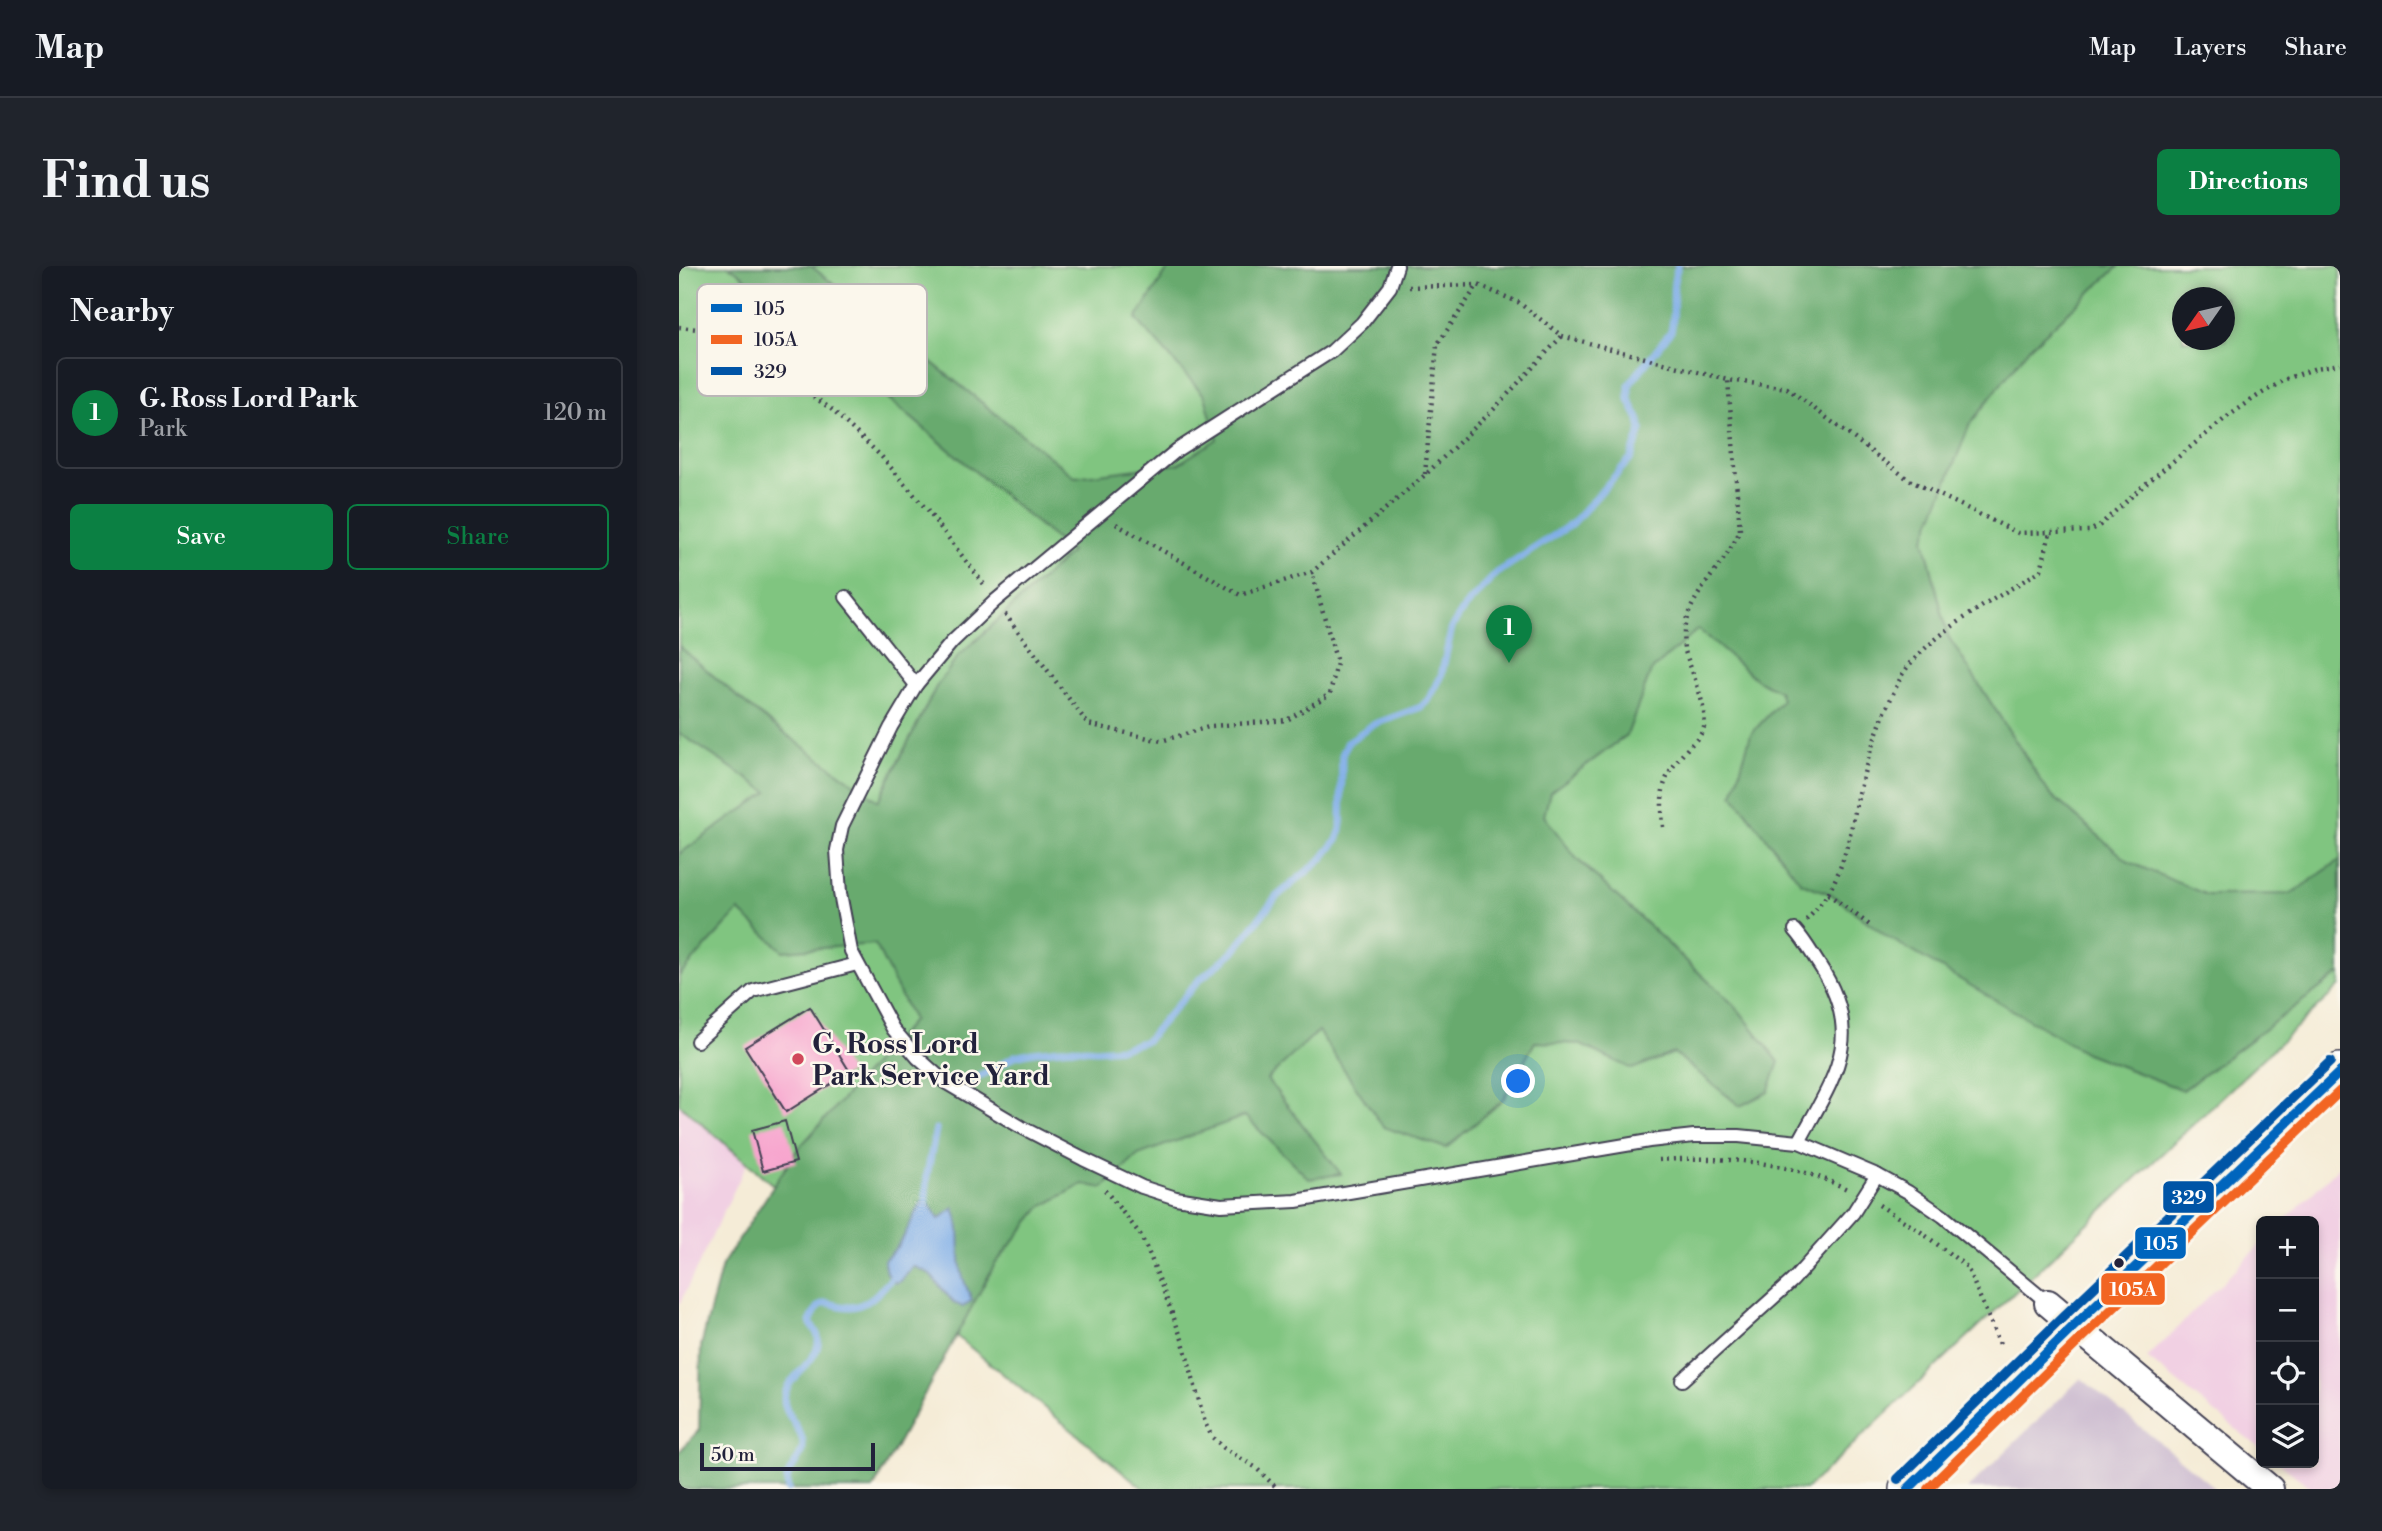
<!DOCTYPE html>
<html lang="en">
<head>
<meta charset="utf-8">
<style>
	body { margin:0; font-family:"Libre Bodoni",serif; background:#20242c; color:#f1f3f6 }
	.controls { position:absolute; right:21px; bottom:21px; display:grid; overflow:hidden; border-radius:10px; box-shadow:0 4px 10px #0003 }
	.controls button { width:63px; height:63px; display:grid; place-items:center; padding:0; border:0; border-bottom:2px solid #363941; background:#171b24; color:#f1f3f6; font:35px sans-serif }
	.compass { position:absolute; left:1493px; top:21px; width:63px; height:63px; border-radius:50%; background:#171b24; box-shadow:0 4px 10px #0003; rotate:236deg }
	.scale { position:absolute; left:21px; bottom:18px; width:175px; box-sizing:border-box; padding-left:7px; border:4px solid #22223b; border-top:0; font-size:19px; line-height:24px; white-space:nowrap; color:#22223b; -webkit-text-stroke:5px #fbf7ec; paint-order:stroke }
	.you { position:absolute; left:840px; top:816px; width:24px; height:24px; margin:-18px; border:5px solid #fff; border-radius:50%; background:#1a73e8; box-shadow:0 0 0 10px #1a73e833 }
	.badge { display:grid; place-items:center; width:46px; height:46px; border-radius:50%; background:#0b8043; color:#fff; font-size:23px; font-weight:700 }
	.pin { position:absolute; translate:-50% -58px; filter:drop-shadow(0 2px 4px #0008) }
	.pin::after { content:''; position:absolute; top:37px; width:24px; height:21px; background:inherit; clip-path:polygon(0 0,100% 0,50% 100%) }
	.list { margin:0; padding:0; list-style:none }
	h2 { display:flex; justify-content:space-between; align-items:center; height:91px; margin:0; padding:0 28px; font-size:30px }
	h2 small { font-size:23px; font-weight:400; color:#9ea1a6 }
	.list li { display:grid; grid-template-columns:46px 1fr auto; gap:21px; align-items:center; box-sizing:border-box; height:112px; margin:0 14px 14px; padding:0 14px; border:2px solid #363941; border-radius:10px }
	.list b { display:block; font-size:26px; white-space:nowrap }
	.list p { margin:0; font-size:23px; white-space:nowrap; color:#9ea1a6 }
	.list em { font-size:23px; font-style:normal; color:#9ea1a6 }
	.actions { display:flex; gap:14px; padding:21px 28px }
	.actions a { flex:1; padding:16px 0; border:2px solid #0b8043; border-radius:10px; text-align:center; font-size:24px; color:#0b8043 }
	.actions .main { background:#0b8043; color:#fff }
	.icon { flex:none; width:38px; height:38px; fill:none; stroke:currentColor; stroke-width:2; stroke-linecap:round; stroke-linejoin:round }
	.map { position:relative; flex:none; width:1661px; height:1223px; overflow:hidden; border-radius:10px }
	header { display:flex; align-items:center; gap:42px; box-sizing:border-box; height:98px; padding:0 35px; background:#171b24; border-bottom:2px solid #363941 }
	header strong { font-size:33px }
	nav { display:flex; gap:38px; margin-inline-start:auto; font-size:24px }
	.intro { display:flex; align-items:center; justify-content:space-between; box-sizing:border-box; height:168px; padding:0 42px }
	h1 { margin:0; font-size:49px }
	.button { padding:18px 32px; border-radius:10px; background:#0b8043; color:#fff; font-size:24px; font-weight:700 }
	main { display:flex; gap:42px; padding:0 42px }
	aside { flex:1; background:#171b24; border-radius:10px; box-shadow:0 4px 10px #0003 }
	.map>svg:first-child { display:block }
</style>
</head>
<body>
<header>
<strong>Map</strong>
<nav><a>Map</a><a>Layers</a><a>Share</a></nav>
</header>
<div class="intro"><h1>Find us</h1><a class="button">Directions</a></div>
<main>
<aside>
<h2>Nearby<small></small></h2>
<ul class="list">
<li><span class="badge">1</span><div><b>G. Ross Lord Park</b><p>Park</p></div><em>120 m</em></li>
</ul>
<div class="actions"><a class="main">Save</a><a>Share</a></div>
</aside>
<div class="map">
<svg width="1661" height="1223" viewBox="0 0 1661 1223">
	<rect width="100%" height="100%" fill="#fbf7ec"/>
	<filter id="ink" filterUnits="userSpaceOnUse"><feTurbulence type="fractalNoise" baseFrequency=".0143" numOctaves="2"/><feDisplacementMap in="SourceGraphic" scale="14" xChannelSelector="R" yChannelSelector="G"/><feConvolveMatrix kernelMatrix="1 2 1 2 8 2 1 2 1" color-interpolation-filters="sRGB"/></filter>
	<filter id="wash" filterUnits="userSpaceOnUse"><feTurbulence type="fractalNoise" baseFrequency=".00686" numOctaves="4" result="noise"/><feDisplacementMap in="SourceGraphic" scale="28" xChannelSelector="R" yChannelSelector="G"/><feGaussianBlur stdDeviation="1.57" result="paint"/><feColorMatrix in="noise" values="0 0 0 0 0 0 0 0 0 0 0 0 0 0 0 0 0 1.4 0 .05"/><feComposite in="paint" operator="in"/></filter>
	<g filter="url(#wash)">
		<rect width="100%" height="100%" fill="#f5ecd7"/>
		<g fill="#f1d0e3">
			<path d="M0,838L68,897L0,1039Z"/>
			<path d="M1661,900V1223H1633L1600,1197H1635V955H1605Z"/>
			<path d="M1582,978V1183L1468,1092Z"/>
		</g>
		<path fill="#cebed1" d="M1402,1112L1537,1223H1288Z"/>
		<path fill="#80c580" stroke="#51745e" stroke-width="2" fill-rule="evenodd" d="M0,0H1661V720L1127,1223H465L130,950L0,838ZM1504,32H1546V74H1504Z"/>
		<path fill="#68aa6e" stroke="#456654" stroke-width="2" d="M49,0H132L396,211L499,198L538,173L526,130L457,53L491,0H1440L1350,82L1291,158L1245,273L1269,370L1370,527L1450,596L1528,629L1612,628L1661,594V707L1504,824L1407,787L1207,670L1152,628L1122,617L1054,529L1072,468L1103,434L1100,425L1078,414L1019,363L972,405L948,469L871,526L865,550L898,593L1058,742L1100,796L1089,826L1061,840L995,787L953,803L900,778L856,776L824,834L767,882L704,861L639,765L588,813L662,908L630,913L566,850L459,889L424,922L404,918L362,941L316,998L194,1223H0V1186L20,1164L22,1080L43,999L118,884L234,754L196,678L104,685L60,645L0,710V588L89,526L0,467V380L74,444L199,535L257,421L279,391L392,286L60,7Z"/>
		<path fill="#7cace7" stroke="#4f6791" stroke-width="2" d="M243,936H249L260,953L275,942C284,963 278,986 283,1008C285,1017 290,1026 293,1034L284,1041L275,1037L250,1007L234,1000L222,1015L217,1017C208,1010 206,1005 205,994C228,974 228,960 243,936Z"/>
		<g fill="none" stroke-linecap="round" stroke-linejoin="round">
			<g stroke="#7cace7" stroke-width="7">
				<path d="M293,815L336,790L354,786L390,782L417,784L443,782L467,775L520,714L554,686L597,631L643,593L658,574L662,563L663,489L669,476L693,459L742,441L750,433L762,411L773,361L785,342L818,307L894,257L952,192L962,164L960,153L950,134V119L992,65C998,43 990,22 999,0"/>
				<path d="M247,936L248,909L257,863"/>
				<path d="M109,1223C103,1204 125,1195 124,1177C123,1162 104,1148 105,1132C108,1108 143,1095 139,1071C138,1066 133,1060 131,1056C145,1025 148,1041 171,1041C189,1040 201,1025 212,1013"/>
			</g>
		</g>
		<g id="blocks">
			<g fill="#f7a5ce">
				<path d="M131,741L171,806L107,846L66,781Z"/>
				<path d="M106,855L117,896L84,905L73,864Z"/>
			</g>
		</g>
	</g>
	<g filter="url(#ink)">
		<use href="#blocks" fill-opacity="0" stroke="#424052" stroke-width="2"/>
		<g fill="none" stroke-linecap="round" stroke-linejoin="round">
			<defs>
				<g id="service">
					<path d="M718,0L711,21L683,57L653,85L498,184L316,335L273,376L237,419L212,461L163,560L158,584L161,627L172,685L214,763L239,792L266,816L342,861L404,893L463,921L497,932L542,939L617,935L970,875L1015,870H1060L1120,876L1198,909L1229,926L1264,950L1369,1037"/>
					<path d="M167,331L237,419"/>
					<path d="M1116,664C1126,675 1133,688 1141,700C1187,771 1155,811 1120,876"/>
					<path d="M18,775L74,725L178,698"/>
					<path d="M1003,1114L1114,1014L1174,947L1198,909"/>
				</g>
				<path id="minor" d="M1369,1037L1591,1223"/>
				<path id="secondary" d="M1229,1223L1395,1060L1661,806"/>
			</defs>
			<use href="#service" stroke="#424052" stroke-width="16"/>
			<use href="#minor" stroke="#424052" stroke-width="30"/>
			<use href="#secondary" stroke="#424052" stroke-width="40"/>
			<g stroke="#424052" stroke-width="4.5" stroke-dasharray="2 5" stroke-linecap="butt">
				<path d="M730,21L799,19L839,36L883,70L1049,114L1108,122L1230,214L1339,267L1411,265L1421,259L1464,220L1548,151L1577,131L1607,113L1637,102L1661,98"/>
				<path d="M0,61L19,63L38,69L68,83L152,143L202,190L248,244L307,321"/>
				<path d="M746,208L758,79L798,20"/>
				<path d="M437,258L561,329L633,306L746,209L815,143L883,70"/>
				<path d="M326,348L409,458L482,475L533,460L608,454L651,428L658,397L633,306"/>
				<path d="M984,561C981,520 983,512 1009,482C1015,476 1023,469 1025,461C1029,441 1011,402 1005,382C999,334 1045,305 1061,264L1049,114"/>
				<path d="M1149,628L1192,660"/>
				<path d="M1127,654C1169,615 1170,563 1184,511C1193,476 1207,441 1223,409C1249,368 1320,331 1362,304L1371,267"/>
				<path d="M980,894C1043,890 1113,895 1170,924"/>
				<path d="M426,924L461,968L472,992L504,1076L526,1157L533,1171L545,1182L576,1201L599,1223"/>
				<path d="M1200,939L1242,966L1288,1001L1321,1078"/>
			</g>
			<use href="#service" stroke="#fff" stroke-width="12"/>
			<use href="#minor" stroke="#fff" stroke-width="26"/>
			<use href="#secondary" stroke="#fff" stroke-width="37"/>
			<defs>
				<path id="bus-1" d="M1229,1223L1395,1060L1661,806"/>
				<path id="bus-2" d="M1249,1223L1405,1070L1661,825"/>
				<path id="bus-3" d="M1219,1213L1385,1050L1651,796"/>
			</defs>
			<use href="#bus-1" stroke="#fbf7ec" stroke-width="16"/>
			<use href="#bus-2" stroke="#fbf7ec" stroke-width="16"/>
			<use href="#bus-3" stroke="#fbf7ec" stroke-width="16"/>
			<use href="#bus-1" stroke="#0065bd" stroke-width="10"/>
			<use href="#bus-2" stroke="#f26522" stroke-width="10"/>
			<use href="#bus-3" stroke="#0054a6" stroke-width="10"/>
		</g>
	</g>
	<circle fill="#d1495b" stroke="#fbf7ec" stroke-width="2.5" cx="119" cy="793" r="7"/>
	<circle fill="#22223b" stroke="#fbf7ec" stroke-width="2.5" cx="1440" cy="997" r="6"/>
	<g text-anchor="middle" stroke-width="5" stroke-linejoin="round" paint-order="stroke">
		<g font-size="28" font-weight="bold" fill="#22223b" stroke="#fbf7ec" text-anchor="start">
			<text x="133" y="787">G. Ross Lord<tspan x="133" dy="32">Park Service Yard</tspan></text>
		</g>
	</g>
	<rect x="18" y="18" width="230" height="112" rx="10" fill="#fbf7ec" stroke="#bab7b7" stroke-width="2"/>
	<rect x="32" y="38" width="31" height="8" fill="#0065bd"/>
	<rect x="32" y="69" width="31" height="9" fill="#f26522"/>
	<rect x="32" y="101" width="31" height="8" fill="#0054a6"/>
	<g font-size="19" fill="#22223b">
		<text x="75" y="49">105</text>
		<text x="75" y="80">105A</text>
		<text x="75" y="112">329</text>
	</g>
	<g stroke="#fbf7ec" stroke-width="2.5">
		<rect x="1483" y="914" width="53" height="34" rx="7" fill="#0054a6"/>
		<rect x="1455" y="960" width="53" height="34" rx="7" fill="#0065bd"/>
		<rect x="1421" y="1006" width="66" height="34" rx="7" fill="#f26522"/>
	</g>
	<g font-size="19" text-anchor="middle" font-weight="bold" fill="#fff">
		<text x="1510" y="938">329</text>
		<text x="1482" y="984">105</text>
		<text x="1454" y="1030">105A</text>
	</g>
</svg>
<div class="controls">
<button>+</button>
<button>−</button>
<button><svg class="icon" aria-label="locate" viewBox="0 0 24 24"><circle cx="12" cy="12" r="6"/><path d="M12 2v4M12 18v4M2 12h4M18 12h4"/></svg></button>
<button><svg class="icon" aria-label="layers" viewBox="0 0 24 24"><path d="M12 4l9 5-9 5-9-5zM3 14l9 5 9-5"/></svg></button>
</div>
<svg class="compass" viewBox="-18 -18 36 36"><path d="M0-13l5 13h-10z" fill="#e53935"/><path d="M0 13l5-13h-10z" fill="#9ea1a6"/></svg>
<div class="scale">50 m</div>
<div class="you"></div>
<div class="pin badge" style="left:830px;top:397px">1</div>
</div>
</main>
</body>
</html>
